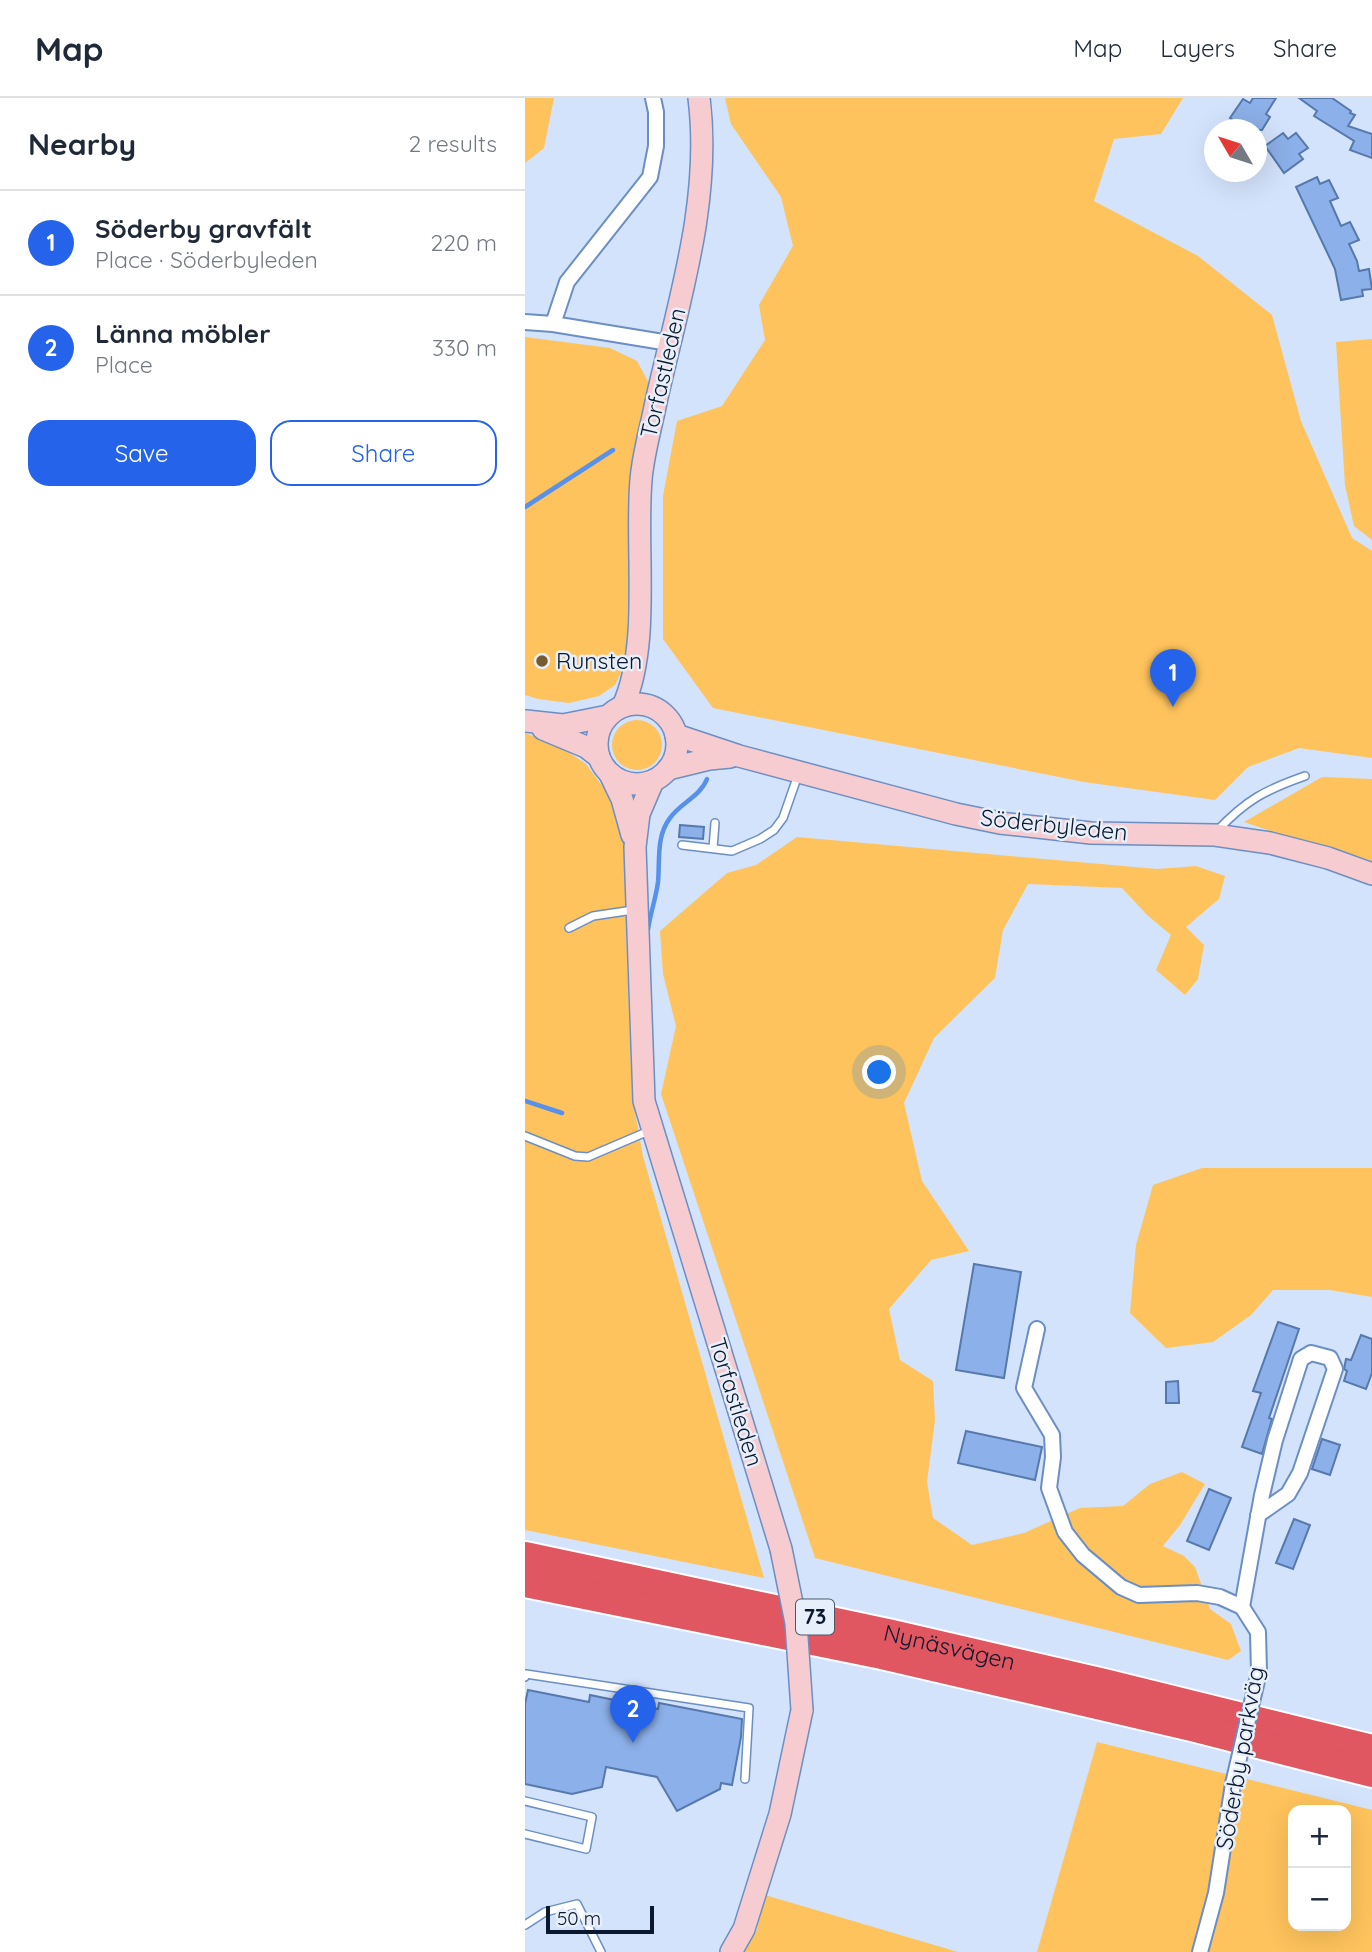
<!DOCTYPE html>
<html lang="en">
<head>
<meta charset="utf-8">
<style>
	body { margin:0; font-family:Quicksand,sans-serif; background:#f6f6f7; color:#1f2937 }
	.controls { position:absolute; right:21px; bottom:21px; display:grid; overflow:hidden; border-radius:14px; box-shadow:0 7px 28px #0002 }
	.controls button { width:63px; height:63px; display:grid; place-items:center; padding:0; border:0; border-bottom:2px solid #e0e1e3; background:#fff; color:#1f2937; font:35px sans-serif }
	.compass { position:absolute; left:679px; top:21px; width:63px; height:63px; border-radius:50%; background:#fff; box-shadow:0 7px 28px #0002; rotate:309deg }
	.scale { position:absolute; left:21px; bottom:18px; width:108px; box-sizing:border-box; padding-left:7px; border:4px solid #0b182d; border-top:0; font-size:19px; line-height:24px; white-space:nowrap; color:#0b182d; -webkit-text-stroke:5px #e7effb; paint-order:stroke }
	.you { position:absolute; left:355px; top:975px; width:24px; height:24px; margin:-18px; border:5px solid #fff; border-radius:50%; background:#1a73e8; box-shadow:0 0 0 10px #1a73e833 }
	.badge { display:grid; place-items:center; width:46px; height:46px; border-radius:50%; background:#2563eb; color:#fff; font-size:23px; font-weight:700 }
	.pin { position:absolute; translate:-50% -58px; filter:drop-shadow(0 2px 4px #0008) }
	.pin::after { content:''; position:absolute; top:37px; width:24px; height:21px; background:inherit; clip-path:polygon(0 0,100% 0,50% 100%) }
	.list { margin:0; padding:0; list-style:none }
	h2 { display:flex; justify-content:space-between; align-items:center; height:91px; margin:0; padding:0 28px; font-size:30px }
	h2 small { font-size:23px; font-weight:400; color:#747a83 }
	.list li { display:grid; grid-template-columns:46px 1fr auto; gap:21px; align-items:center; box-sizing:border-box; height:105px; padding:0 28px; border-top:2px solid #e0e1e3 }
	.list b { display:block; font-size:26px; white-space:nowrap }
	.list p { margin:0; font-size:23px; white-space:nowrap; color:#747a83 }
	.list em { font-size:23px; font-style:normal; color:#747a83 }
	.actions { display:flex; gap:14px; padding:21px 28px }
	.actions a { flex:1; padding:16px 0; border:2px solid #2563eb; border-radius:21px; text-align:center; font-size:24px; color:#2563eb }
	.actions .main { background:#2563eb; color:#fff }
	.map { position:relative; flex:none; width:847px; height:1854px; overflow:hidden }
	header { display:flex; align-items:center; gap:42px; box-sizing:border-box; height:98px; padding:0 35px; background:#fff; border-bottom:2px solid #e0e1e3 }
	header strong { font-size:33px }
	nav { display:flex; gap:38px; margin-inline-start:auto; font-size:24px }
	main { display:flex }
	aside { flex:1; background:#fff }
	.map>svg:first-child { display:block }
</style>
</head>
<body>
<header>
<strong>Map</strong>
<nav><a>Map</a><a>Layers</a><a>Share</a></nav>
</header>
<main>
<aside>
<h2>Nearby<small>2 results</small></h2>
<ul class="list">
<li><span class="badge">1</span><div><b>Söderby gravfält</b><p>Place · Söderbyleden</p></div><em>220 m</em></li>
<li><span class="badge">2</span><div><b>Länna möbler</b><p>Place</p></div><em>330 m</em></li>
</ul>
<div class="actions"><a class="main">Save</a><a>Share</a></div>
</aside>
<div class="map">
<svg width="847" height="1854" viewBox="0 0 847 1854">
	<rect width="100%" height="100%" fill="#d3e3fb"/>
	<g fill="#fec35c" fill-rule="evenodd">
		<path d="M0,0H29L19,50L0,65Z"/>
		<path d="M200,0H658L636,36L589,41L569,103L673,158L747,217L776,323L827,440L847,453V660L774,650L723,669L690,702L559,684L188,610L138,541V398L152,323L197,308L240,242L234,207L268,148L256,99L206,26Z"/>
		<path d="M0,239L85,250L112,263L125,287L106,414L101,564L90,587L74,598L44,605L13,601L0,597Z"/>
		<path d="M847,241V442L829,428L820,387L811,244Z"/>
		<circle cx="112" cy="647" r="25"/>
		<path d="M0,635L34,648L61,666L84,697L102,750L101,829L107,998L118,1058L239,1480L0,1432Z"/>
		<path d="M797,679L847,681V767L719,724Z"/>
		<path d="M272,739L632,771L671,768L700,778L694,801L661,829L679,847L673,881L660,897L631,872L646,837L622,817L597,790L503,786L478,832L470,880L409,940L379,1005L397,1083L444,1153L406,1162L364,1211L375,1262L408,1283L410,1322L402,1384L408,1420L447,1447L499,1435L555,1410L598,1408L625,1386L657,1374L680,1386L655,1427L638,1448L659,1458L670,1469L685,1511L706,1526L716,1553L703,1562L290,1460L136,996L151,928L138,876L135,833L202,775L231,767Z"/>
		<path d="M677,1070H847V1199L805,1192H748L726,1217L688,1244L641,1250L605,1215L611,1147L628,1087Z"/>
		<path d="M572,1644L847,1712V1854H512ZM768,1712H821V1828H768Z"/>
		<path d="M240,1797L433,1854H219L232,1832Z"/>
	</g>
	<g fill="none" stroke-linecap="round" stroke-linejoin="round">
		<g stroke="#5891e9" stroke-width="4.5">
			<path d="M0,409L88,352"/>
			<path d="M123,832C125,816 131,800 133,784C135,762 131,738 145,720C155,705 175,699 182,681"/>
			<path d="M0,1003L37,1015"/>
		</g>
	</g>
	<g fill="#8cb0e9" stroke="#5678ad" stroke-width="2">
		<path d="M728,0H751L741,16L745,19L737,32H723L705,20L718,1L725,5Z"/>
		<path d="M774,0H807L826,13L825,15L830,17L823,28L847,36V60L825,52L829,43L789,18L792,13Z"/>
		<path d="M758,35L763,41L771,35L783,50L774,56L778,61L759,75L740,48Z"/>
		<path d="M792,79L795,86L804,82L813,100L805,103L816,128L825,124L834,142L824,146L832,163L834,173L844,171L847,191L837,192L838,198L816,202L810,171L771,89Z"/>
		<path d="M155,727L179,729L178,741L154,739Z"/>
		<path d="M449,1166L496,1174L479,1280L431,1272Z"/>
		<path d="M753,1224L774,1231L744,1320L747,1321L737,1356L717,1349L736,1295L728,1293Z"/>
		<path d="M836,1237L847,1241V1275L841,1291L819,1283L822,1273L819,1271L821,1261L826,1262Z"/>
		<path d="M653,1283L654,1305H641V1284Z"/>
		<path d="M441,1333L517,1349L510,1382L433,1365Z"/>
		<path d="M797,1341L815,1347L805,1377L787,1371Z"/>
		<path d="M684,1391L706,1400L684,1452L662,1443Z"/>
		<path d="M769,1421L785,1427L768,1471L751,1465Z"/>
		<path d="M3,1592L64,1604L65,1597L133,1611L134,1605L217,1621L216,1639L207,1687L196,1685L195,1691L152,1713L132,1679L81,1669L77,1689L47,1696L0,1686V1606Z"/>
	</g>
	<g fill="none" stroke-linecap="round" stroke-linejoin="round">
		<defs>
			<g id="lane">
				<path d="M692,733C721,702 740,692 780,678"/>
				<path d="M157,747L207,753L235,741L249,732L258,720L273,677"/>
				<path d="M188,750L190,725"/>
				<path d="M44,830L68,818L108,812"/>
				<path d="M0,1038L50,1058L63,1059L126,1032"/>
				<path d="M0,1579L1,1576L224,1610L220,1681"/>
				<path d="M0,1703L67,1719L61,1751L0,1736"/>
				<path d="M0,1827L20,1814L52,1806L76,1854"/>
			</g>
			<g id="street">
				<path d="M0,224L28,226L144,245"/>
				<path d="M28,226L42,184L125,79L131,48V14L128,0"/>
				<path d="M512,1231L499,1290L527,1337L528,1359L524,1390L540,1434L558,1457L596,1489L614,1497L672,1495L695,1499L717,1509L733,1534L734,1574"/>
				<path d="M717,1509L737,1397L750,1342L776,1261L786,1255L805,1260L810,1271L775,1375L763,1396L733,1417"/>
				<path d="M675,1854L691,1795L708,1686"/>
			</g>
			<g id="secondary">
				<circle cx="112" cy="646" r="40"/>
				<path d="M98,608C126,546 110,451 116,382C118,356 126,330 131,304C153,205 187,103 174,0"/>
				<path d="M1,623L38,627L83,618"/>
				<path d="M18,631L61,649L74,659"/>
				<path d="M151,637L214,658L431,716L475,725L566,735L690,737L745,745L803,760L847,776"/>
				<path d="M143,671L184,661L205,659"/>
				<path d="M85,676L97,701L107,737"/>
				<path d="M128,683L114,716L110,749L119,1003L256,1451"/>
				<path d="M206,1854L219,1831L255,1716L277,1612"/>
			</g>
			<g id="highway">
				<path id="s1" d="M0,1458L367,1536L579,1585L847,1651"/>
				<path d="M0,1485L357,1557L667,1629L847,1675"/>
			</g>
		</defs>
		<use href="#lane" stroke="#6b8ec5" stroke-width="10"/>
		<use href="#street" stroke="#6b8ec5" stroke-width="18"/>
		<use href="#secondary" stroke="#6b8ec5" stroke-width="24"/>
		<use href="#highway" stroke="#fff" stroke-width="32"/>
		<use href="#lane" stroke="#fff" stroke-width="7"/>
		<use href="#street" stroke="#fff" stroke-width="14"/>
		<use href="#secondary" stroke="#f6ccd0" stroke-width="21"/>
		<use href="#highway" stroke="#e05661" stroke-width="28"/>
		<defs>
			<path id="street-bridge" d="M708,1686L734,1574"/>
			<path id="secondary-bridge" d="M256,1451L271,1525L277,1612"/>
		</defs>
		<use href="#street-bridge" stroke="#6b8ec5" stroke-width="18" stroke-linecap="butt"/>
		<use href="#secondary-bridge" stroke="#6b8ec5" stroke-width="24" stroke-linecap="butt"/>
		<use href="#street-bridge" stroke="#fff" stroke-width="14"/>
		<use href="#secondary-bridge" stroke="#f6ccd0" stroke-width="21"/>
	</g>
	<circle fill="#765b2e" stroke="#e7effb" stroke-width="2.5" cx="17" cy="563" r="7"/>
	<g text-anchor="middle" stroke-width="5" stroke-linejoin="round" paint-order="stroke">
		<rect fill="#e7effb" stroke="#4d586b" stroke-width="2" x="271" y="1501.5" width="38" height="35" rx="5"/>
		<g font-size="21" font-weight="bold" fill="#0b182d">
			<text x="290" y="1526">73</text>
		</g>
		<g font-size="23" fill="#0b182d" stroke="#e7effb">
			<text transform="translate(138 275) rotate(-77)" y="8">Torfastleden</text>
			<text transform="translate(529 727) rotate(6)" y="8">Söderbyleden</text>
			<text transform="translate(211 1304) rotate(73)" y="8">Torfastleden</text>
			<text dy="8" stroke="none"><textPath href="#s1" startOffset="434">Nynäsvägen</textPath></text>
			<text transform="translate(715 1660) rotate(-80)" y="8">Söderby parkväg</text>
		</g>
		<g font-size="23" fill="#0b182d" stroke="#e7effb" text-anchor="start">
			<text x="31" y="571">Runsten</text>
		</g>
	</g>
</svg>
<div class="controls">
<button>+</button>
<button>−</button>
</div>
<svg class="compass" viewBox="-18 -18 36 36"><path d="M0-13l5 13h-10z" fill="#e53935"/><path d="M0 13l5-13h-10z" fill="#747a83"/></svg>
<div class="scale">50 m</div>
<div class="you"></div>
<div class="pin badge" style="left:648px;top:609px">1</div>
<div class="pin badge" style="left:108px;top:1645px">2</div>
</div>
</main>
</body>
</html>
